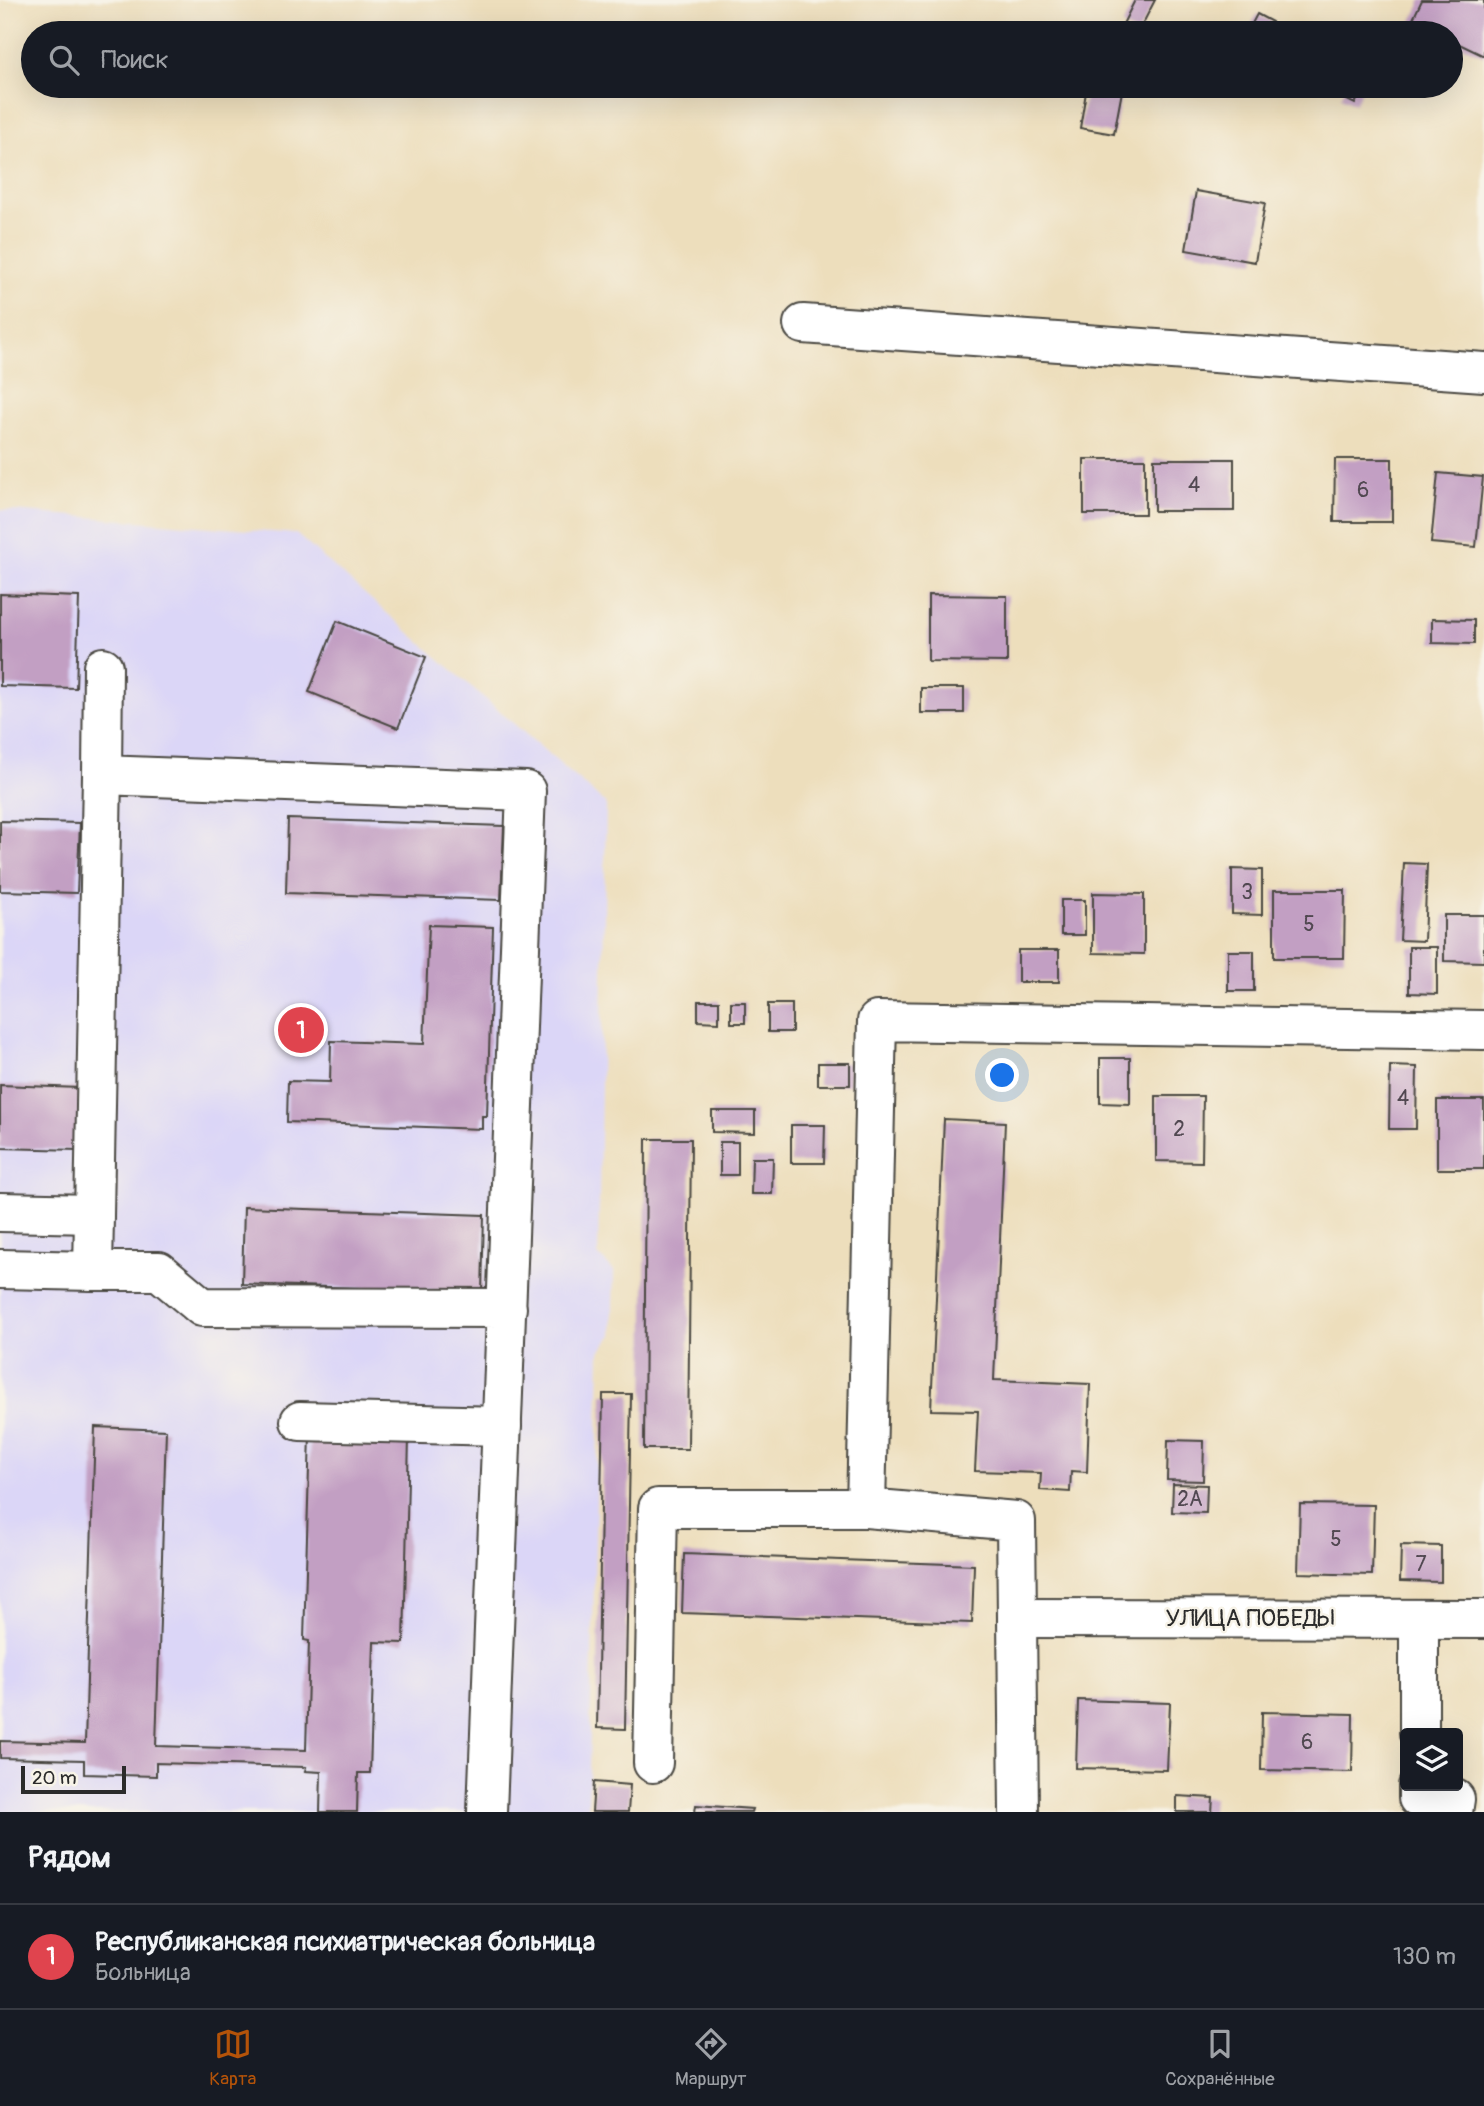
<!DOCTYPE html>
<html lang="ru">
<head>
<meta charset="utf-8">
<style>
	body { margin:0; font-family:Pangolin,sans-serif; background:#242831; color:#f1f3f6 }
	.controls { position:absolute; right:21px; bottom:21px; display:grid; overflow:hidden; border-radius:7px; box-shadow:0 7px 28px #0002 }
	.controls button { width:63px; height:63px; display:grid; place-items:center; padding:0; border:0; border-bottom:2px solid #363941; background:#171b24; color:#f1f3f6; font:35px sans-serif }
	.scale { position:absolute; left:21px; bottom:18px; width:105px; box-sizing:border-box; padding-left:7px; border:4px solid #2b2b2b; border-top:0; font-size:19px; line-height:24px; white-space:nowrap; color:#2b2b2b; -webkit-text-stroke:5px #f7f3e8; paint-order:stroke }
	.you { position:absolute; left:1003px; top:1076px; width:24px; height:24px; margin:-18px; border:5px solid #fff; border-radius:50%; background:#1a73e8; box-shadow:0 0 0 10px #1a73e833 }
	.badge { display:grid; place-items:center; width:46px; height:46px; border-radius:50%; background:#b45309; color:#fff; font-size:23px; font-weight:700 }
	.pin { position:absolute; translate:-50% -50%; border:4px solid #fff; box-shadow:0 2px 7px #0006 }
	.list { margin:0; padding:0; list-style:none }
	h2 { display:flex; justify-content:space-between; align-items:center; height:91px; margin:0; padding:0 28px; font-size:30px }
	h2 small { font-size:23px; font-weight:400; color:#9ea1a6 }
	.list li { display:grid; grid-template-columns:46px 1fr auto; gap:21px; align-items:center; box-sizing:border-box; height:105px; padding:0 28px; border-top:2px solid #363941 }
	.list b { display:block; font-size:26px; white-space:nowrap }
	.list p { margin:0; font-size:23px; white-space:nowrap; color:#9ea1a6 }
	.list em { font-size:23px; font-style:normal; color:#9ea1a6 }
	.icon { flex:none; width:38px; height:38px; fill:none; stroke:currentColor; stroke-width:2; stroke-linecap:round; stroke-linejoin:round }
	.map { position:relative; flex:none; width:1484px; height:1812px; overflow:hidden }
	.search { position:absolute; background:#171b24; box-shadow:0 7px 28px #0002; left:21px; right:21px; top:21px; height:77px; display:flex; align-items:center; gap:18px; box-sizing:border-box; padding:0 24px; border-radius:38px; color:#9ea1a6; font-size:26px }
	.sheet { height:196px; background:#171b24 }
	nav { display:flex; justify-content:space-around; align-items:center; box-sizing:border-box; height:98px; border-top:2px solid #363941; background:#171b24; font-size:19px; color:#9ea1a6 }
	nav a { display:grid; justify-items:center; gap:4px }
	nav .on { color:#b45309 }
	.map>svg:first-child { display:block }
</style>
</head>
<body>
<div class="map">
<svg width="1484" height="1812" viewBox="0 0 1484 1812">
	<rect width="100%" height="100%" fill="#f7f3e8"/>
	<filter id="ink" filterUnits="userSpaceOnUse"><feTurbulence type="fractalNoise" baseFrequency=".0143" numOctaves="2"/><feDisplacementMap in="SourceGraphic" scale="14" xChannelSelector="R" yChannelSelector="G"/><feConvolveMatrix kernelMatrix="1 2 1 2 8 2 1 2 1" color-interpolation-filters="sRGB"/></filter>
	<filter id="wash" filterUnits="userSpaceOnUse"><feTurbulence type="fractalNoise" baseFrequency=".00686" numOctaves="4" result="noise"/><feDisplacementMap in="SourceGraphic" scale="28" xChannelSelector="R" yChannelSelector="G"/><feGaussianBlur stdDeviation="1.57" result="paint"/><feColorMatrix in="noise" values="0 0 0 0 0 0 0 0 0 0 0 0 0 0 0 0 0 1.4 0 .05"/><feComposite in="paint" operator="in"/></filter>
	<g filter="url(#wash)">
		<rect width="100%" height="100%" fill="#eddebc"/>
		<path fill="#dbd6f7" d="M0,510L296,534L606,804L598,1255L614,1271L612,1336L600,1351L588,1812H0Z"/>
		<g id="blocks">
			<g fill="#c29fc3">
				<path d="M1135,0H1155L1138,33L1122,26Z"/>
				<path d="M1422,0H1484V56L1451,40V33H1437L1412,21Z"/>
				<path d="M1257,14L1272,22L1267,33H1247Z"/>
				<path d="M1087,86H1123L1114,134L1080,128Z"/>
				<path d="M1346,86H1364L1355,104L1341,97Z"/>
				<path d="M1196,191L1265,203L1255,262L1186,250Z"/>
				<rect x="1084" y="459" width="61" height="55"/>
				<rect x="1154" y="459" width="80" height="52"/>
				<path d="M1335,459H1392V522H1334Z"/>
				<path d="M1438,473L1483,477L1476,547L1431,543Z"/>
				<path d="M0,594L79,597L76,688L0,686Z"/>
				<path d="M928,595L1007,596V662L928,661Z"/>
				<path d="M1432,619L1474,620V644L1432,643Z"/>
				<path d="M337,621L426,657L398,728L309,692Z"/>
				<rect x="921" y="688" width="43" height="25"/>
				<path d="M288,819L504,826L501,900L286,893Z"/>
				<path d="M0,821L80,823L77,893L0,891Z"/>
				<path d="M1404,863L1427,864L1424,941L1400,940Z"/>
				<path d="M1232,869L1262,870V915L1232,914Z"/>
				<path d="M1274,890H1345L1344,958H1274Z"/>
				<path d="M1093,893L1144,894V954L1093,953Z"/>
				<rect x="1061" y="900" width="24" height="35"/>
				<path d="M1444,915H1484V962L1444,961Z"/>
				<path d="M429,925L493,927L487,1116H482V1129L287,1122L288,1081L330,1082L331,1041L424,1044Z"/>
				<path d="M1409,947H1437V994L1409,993Z"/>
				<rect x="1018" y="950" width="41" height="32"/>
				<rect x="1228" y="951" width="26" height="40"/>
				<path d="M698,1001H719V1022L698,1021Z"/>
				<rect x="731" y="1002" width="14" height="21"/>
				<rect x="768" y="1004" width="24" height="28"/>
				<path d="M1100,1058H1130V1104L1100,1103Z"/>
				<rect x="818" y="1063" width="32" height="22"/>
				<path d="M1390,1066L1417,1067L1416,1129H1389Z"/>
				<path d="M0,1085L80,1088L78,1150L0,1148Z"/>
				<path d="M1156,1096H1203L1202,1162L1156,1161Z"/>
				<rect x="1437" y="1100" width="47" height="69"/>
				<path d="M712,1111H755V1133L712,1132Z"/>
				<path d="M944,1119L1005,1122L994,1380L1090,1384L1087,1472L1071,1471L1070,1492L1040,1490L1041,1473L975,1471L978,1411L931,1410Z"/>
				<path d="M791,1125H825L824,1163H791Z"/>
				<path d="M646,1139H691L688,1449H644Z"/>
				<rect x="720" y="1142" width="18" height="33"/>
				<path d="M752,1158H773L772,1194H751Z"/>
				<path d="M244,1207L484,1215L482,1292L242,1284Z"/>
				<path d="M603,1394H631L625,1729L597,1728Z"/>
				<path d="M95,1427L166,1430L156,1746L306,1750L309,1641L304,1640L310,1434L409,1437L404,1643L374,1642L370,1773H358L357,1812H320L321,1772L305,1771L306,1767L156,1763V1776L84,1774V1760L0,1758V1741L85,1743Z"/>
				<path d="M1168,1440L1204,1441L1203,1481L1167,1480Z"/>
				<path d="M1173,1484L1207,1485L1206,1513L1172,1512Z"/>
				<path d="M1300,1504L1374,1505L1372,1575L1298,1573Z"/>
				<path d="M1401,1545L1441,1546V1582L1400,1581Z"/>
				<path d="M684,1554L974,1565L972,1623L682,1613Z"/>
				<path d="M1078,1700L1170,1703L1167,1770L1076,1768Z"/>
				<path d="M1262,1712L1353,1714L1352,1772L1261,1770Z"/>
				<path d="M594,1782L630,1785L628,1812H592Z"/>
				<path d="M1177,1796L1213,1798L1212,1812H1177Z"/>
				<path d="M696,1805L752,1809L751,1812H695Z"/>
			</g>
		</g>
	</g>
	<g filter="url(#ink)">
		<use href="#blocks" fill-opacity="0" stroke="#484641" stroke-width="2"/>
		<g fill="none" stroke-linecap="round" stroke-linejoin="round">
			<defs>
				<g id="minor">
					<path d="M803,324L1484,372"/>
					<path d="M102,775L103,667"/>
					<path d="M0,1212L94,1214"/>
					<path d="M0,1269L93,1271"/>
					<path d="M300,1421L502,1426"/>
					<path d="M1017,1618L1484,1619"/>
					<path d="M1419,1733V1619"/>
					<path d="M653,1763L658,1508H866"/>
					<path d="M1418,1786V1798L1455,1799L1453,1812"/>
					<path d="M487,1812C500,1472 513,1131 526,791L102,775L93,1271H159L202,1307L507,1308"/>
					<path d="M1019,1812L1016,1521L866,1508L877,1021L1484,1030"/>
				</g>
			</defs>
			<use href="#minor" stroke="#484641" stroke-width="42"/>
			<use href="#minor" stroke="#fff" stroke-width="38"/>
		</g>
	</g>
	<g text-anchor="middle" stroke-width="5" stroke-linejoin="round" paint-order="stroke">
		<g font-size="21" fill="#514851">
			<text x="1194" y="492">4</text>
			<text x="1363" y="497">6</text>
			<text x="1247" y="899">3</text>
			<text x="1309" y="931">5</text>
			<text x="1403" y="1105">4</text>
			<text x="1179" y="1136">2</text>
			<text x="1190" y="1506">2А</text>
			<text x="1336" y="1546">5</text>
			<text x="1421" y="1571">7</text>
			<text x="1307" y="1749">6</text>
		</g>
		<g font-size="24" fill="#2b2b2b" stroke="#f7f3e8">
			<text x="1250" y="1626">УЛИЦА ПОБЕДЫ</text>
		</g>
	</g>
</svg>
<div class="controls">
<button><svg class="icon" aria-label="layers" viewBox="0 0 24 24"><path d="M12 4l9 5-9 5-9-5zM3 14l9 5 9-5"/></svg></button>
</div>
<div class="scale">20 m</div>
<div class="you"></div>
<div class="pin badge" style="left:301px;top:1030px;background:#e0444e">1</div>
<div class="search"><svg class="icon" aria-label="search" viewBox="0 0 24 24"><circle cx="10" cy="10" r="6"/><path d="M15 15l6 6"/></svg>Поиск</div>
</div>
<section class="sheet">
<h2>Рядом<small></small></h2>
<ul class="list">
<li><span class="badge" style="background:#e0444e">1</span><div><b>Республиканская психиатрическая больница</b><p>Больница</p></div><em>130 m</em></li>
</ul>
</section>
<nav>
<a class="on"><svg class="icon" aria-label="map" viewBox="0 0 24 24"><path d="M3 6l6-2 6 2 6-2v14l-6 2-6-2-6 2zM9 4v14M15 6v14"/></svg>Карта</a>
<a><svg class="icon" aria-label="directions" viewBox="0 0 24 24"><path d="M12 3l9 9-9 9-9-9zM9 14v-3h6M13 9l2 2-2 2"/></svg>Маршрут</a>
<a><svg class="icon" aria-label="saved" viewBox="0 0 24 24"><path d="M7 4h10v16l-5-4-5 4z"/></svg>Сохранённые</a>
</nav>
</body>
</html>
